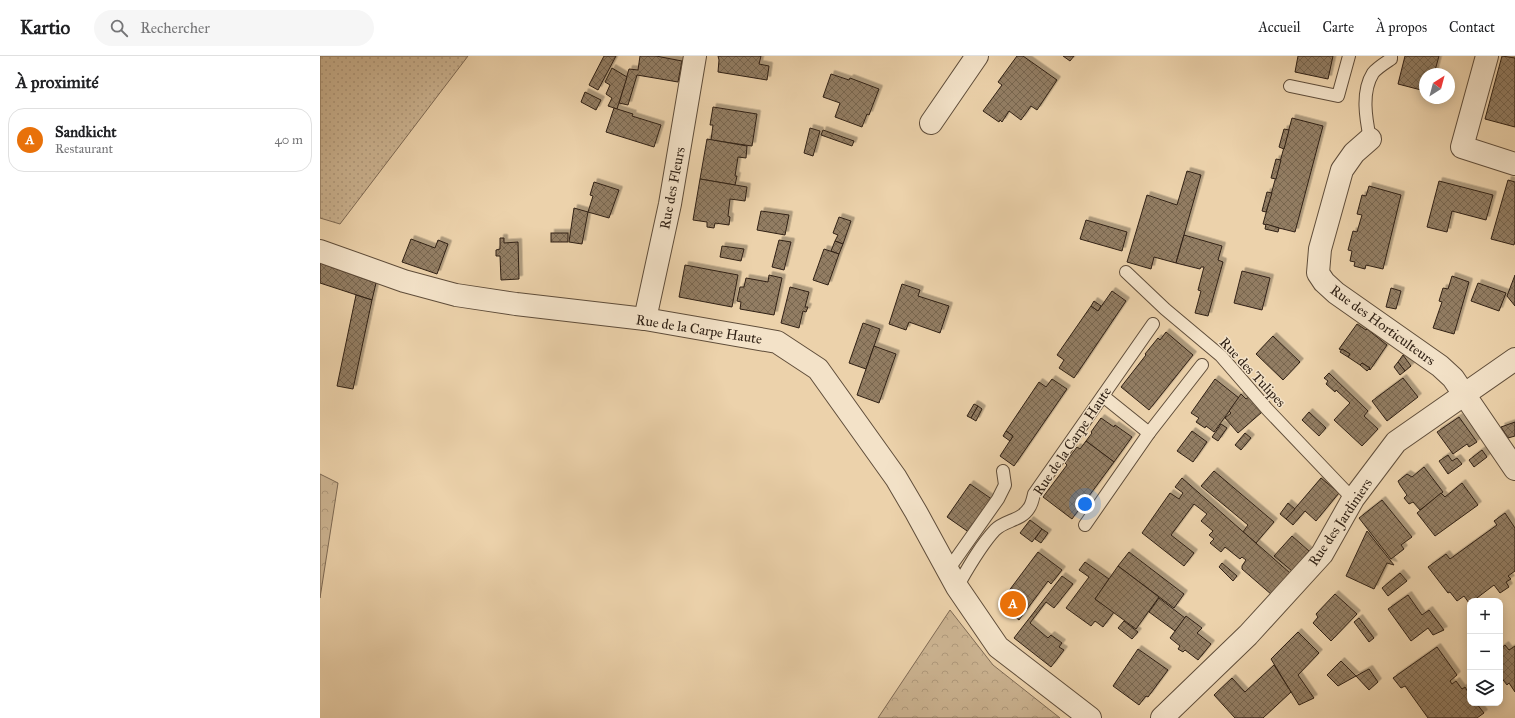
<!DOCTYPE html>
<html lang="fr">
<head>
<meta charset="utf-8">
<style>
	body { margin:0; font-family:"IM FELL Great Primer",serif; background:#f6f6f6; color:#202124 }
	.controls { position:absolute; right:12px; bottom:12px; display:grid; overflow:hidden; border-radius:8px; box-shadow:0 2px 10px #0003 }
	.controls button { width:36px; height:36px; display:grid; place-items:center; padding:0; border:0; border-bottom:1px solid #e0e0e0; background:#fff; color:#202124; font:20px sans-serif }
	.compass { position:absolute; left:1099px; top:12px; width:36px; height:36px; border-radius:50%; background:#fff; box-shadow:0 2px 10px #0003; rotate:36deg }
	.you { position:absolute; left:765px; top:448px; width:14px; height:14px; margin:-10px; border:3px solid #fff; border-radius:50%; background:#1a73e8; box-shadow:0 0 0 6px #1a73e833 }
	.badge { display:grid; place-items:center; width:26px; height:26px; border-radius:50%; background:#8f2418; color:#fff; font-size:13px; font-weight:700 }
	.pin { position:absolute; translate:-50% -50%; border:2px solid #fff; box-shadow:0 1px 4px #0006 }
	.list { margin:0; padding:0; list-style:none }
	h2 { display:flex; justify-content:space-between; align-items:center; height:52px; margin:0; padding:0 16px; font-size:17px }
	h2 small { font-size:13px; font-weight:400; color:#757577 }
	.list li { display:grid; grid-template-columns:26px 1fr auto; gap:12px; align-items:center; box-sizing:border-box; height:64px; margin:0 8px 8px; padding:0 8px; border:1px solid #e0e0e0; border-radius:16px }
	.list b { display:block; font-size:15px; white-space:nowrap }
	.list p { margin:0; font-size:13px; white-space:nowrap; color:#757577 }
	.list em { font-size:13px; font-style:normal; color:#757577 }
	.icon { flex:none; width:22px; height:22px; fill:none; stroke:currentColor; stroke-width:2; stroke-linecap:round; stroke-linejoin:round }
	.map { position:relative; flex:none; width:1195px; height:662px; overflow:hidden }
	header { display:flex; align-items:center; gap:24px; box-sizing:border-box; height:56px; padding:0 20px; background:#fff; border-bottom:1px solid #e0e0e0 }
	header strong { font-size:19px }
	nav { display:flex; gap:22px; margin-inline-start:auto; font-size:14px }
	.search { width:280px; height:36px; background:#f6f6f6; display:flex; align-items:center; gap:10px; box-sizing:border-box; padding:0 14px; border-radius:22px; color:#757577; font-size:15px }
	main { display:flex }
	aside { flex:1; background:#fff }
	.map>svg:first-child { display:block }
</style>
</head>
<body>
<header>
<strong>Kartio</strong>
<div class="search"><svg class="icon" aria-label="search" viewBox="0 0 24 24"><circle cx="10" cy="10" r="6"/><path d="M15 15l6 6"/></svg>Rechercher</div>
<nav><a>Accueil</a><a>Carte</a><a>À propos</a><a>Contact</a></nav>
</header>
<main>
<aside>
<h2>À proximité<small></small></h2>
<ul class="list">
<li><span class="badge" style="background:#e8710a">A</span><div><b>Sandkicht</b><p>Restaurant</p></div><em>40 m</em></li>
</ul>
</aside>
<div class="map">
<svg width="1195" height="662" viewBox="0 0 1195 662">
	<defs>
		<pattern id="grass-dots" width="8" height="8" patternUnits="userSpaceOnUse"><rect width="8" height="8" fill="#ccb492"/><path d="M2 2h.1M6 6h.1" fill="none" stroke="#b09a7d" stroke-width="1.8" stroke-linecap="round"/></pattern>
		<pattern id="forest-crowns" width="20" height="18" patternUnits="userSpaceOnUse"><rect width="20" height="18" fill="#ccb492"/><path d="M2 6a3 3 0 1 1 6 0M12 15a3 3 0 1 1 6 0" fill="none" stroke="#b09a7d"/></pattern>
		<pattern id="building-cross-hatch" width="8" height="8" patternUnits="userSpaceOnUse"><rect width="8" height="8" fill="#927d63"/><path d="M0 0l8 8M0 8l8-8" fill="none" stroke="#786650"/></pattern>
		<filter id="shadow"><feDropShadow dx="3.5" dy="-3.5" stdDeviation="0" flood-color="#0004"/></filter>
	</defs>
	<rect width="100%" height="100%" fill="#ecd2ab"/>
	<filter id="stains"><feTurbulence type="fractalNoise" baseFrequency=".005" numOctaves="4"/><feColorMatrix values="0 0 0 0 .2 0 0 0 0 .09 0 0 0 0 .02 0 0 0 .5 -.17"/></filter>
	<radialGradient id="worn" r=".72"><stop offset=".6" stop-color="#630" stop-opacity="0"/><stop offset="1" stop-color="#630" stop-opacity=".3"/></radialGradient>
	<path fill="url(#grass-dots)" stroke="#7e6a54" d="M0,0H148L20,168L0,162Z"/>
	<g fill="url(#forest-crowns)" stroke="#7e6a54">
		<path d="M0,418L18,427L0,542Z"/>
		<path d="M630,554L673,609L740,662H558Z"/>
	</g>
	<g fill="url(#building-cross-hatch)" stroke="#302115" filter="url(#shadow)">
		<path d="M284,0H296L278,34L269,29Z"/>
		<path d="M320,0H336L362,5L358,26L317,19L308,49L299,47L309,13L318,14Z"/>
		<path d="M398,0H441L439,8L449,10L447,24L398,16L399,4Z"/>
		<path d="M697,0H703L737,24L717,54L711,50L701,64L689,55L682,66L680,64L679,66L663,55L682,29L678,26Z"/>
		<path d="M743,0H754L750,5Z"/>
		<path d="M978,0H1013L1008,23L975,16Z"/>
		<path d="M1085,0H1119L1114,18H1105V35L1078,28Z"/>
		<path d="M1182,0L1195,2V71L1165,63Z"/>
		<path d="M292,12L307,21L297,53L288,50L292,42L286,38L290,29L285,26Z"/>
		<path d="M511,18L529,24L530,22L559,33L549,59L547,58L542,71L515,61L520,47L503,41Z"/>
		<path d="M265,36L281,44L276,54L261,46Z"/>
		<path d="M393,51L437,58L432,90L391,84L393,69H390Z"/>
		<path d="M294,52L313,58L312,60L341,69L334,91L286,76Z"/>
		<path d="M972,62L1003,70L975,176L943,168Z"/>
		<path d="M490,72L500,75L493,100L484,97Z"/>
		<path d="M964,73L969,74L964,93L959,91Z"/>
		<path d="M503,74L534,85L532,90L501,79Z"/>
		<path d="M387,83L427,90L426,102L418,101L415,120H417L415,129L380,123Z"/>
		<path d="M956,103L961,104L956,123L951,122Z"/>
		<path d="M867,115L881,119L856,207L834,201L831,213L807,206L827,139L857,149Z"/>
		<path d="M380,123L427,131L425,145L410,143L408,160L410,161L409,169L395,167L394,172L387,171V166L373,164Z"/>
		<path d="M1188,124L1195,126V185L1194,189L1171,183Z"/>
		<path d="M1119,125L1173,139L1166,164L1132,155L1127,176L1107,171Z"/>
		<path d="M274,126L299,134L289,162L268,156L273,140L270,139Z"/>
		<path d="M1049,130L1081,139L1063,213L1046,209L1045,213L1034,210L1035,206L1030,205L1032,195L1028,194L1033,175L1037,176L1042,159L1037,158L1042,139L1046,140Z"/>
		<path d="M947,136L952,137L946,156L942,155Z"/>
		<path d="M254,152L268,156L262,188L249,186Z"/>
		<path d="M441,155L469,159L465,179L437,174Z"/>
		<path d="M519,161L531,165L523,188L515,185L518,179L513,177Z"/>
		<path d="M766,164L807,176L802,195L760,183Z"/>
		<path d="M946,168L959,172L958,176L945,173Z"/>
		<rect x="231" y="177" width="17" height="9"/>
		<path d="M864,179L902,190L898,204L903,206L888,260L875,257L881,235L878,234L884,211H881L880,213L856,207Z"/>
		<path d="M180,182H184V187L198,186L199,223L181,224L180,200H176V194L180,193Z"/>
		<path d="M91,183L115,192L118,184L128,188L117,218L82,206Z"/>
		<path d="M459,184L471,186L464,214L452,211Z"/>
		<path d="M515,185L523,188L519,198L511,195Z"/>
		<path d="M402,190L424,193L421,205L400,201Z"/>
		<path d="M504,193L519,198L508,229L493,224Z"/>
		<path d="M0,207L56,227L52,244L0,227Z"/>
		<path d="M365,209L418,219L412,251L359,241Z"/>
		<path d="M922,215L950,222L942,254L914,247Z"/>
		<path d="M449,219L462,222L454,259L420,253L421,246L417,245L420,231H424L426,222L448,226Z"/>
		<path d="M1195,219V250L1187,240Z"/>
		<path d="M1132,220L1149,226L1134,278L1113,272L1122,246L1119,245L1123,232L1128,233Z"/>
		<path d="M1158,227L1186,237L1179,255L1151,245Z"/>
		<path d="M582,228L600,234L598,240L629,250L620,277L589,266L586,274L569,268Z"/>
		<path d="M470,231L489,236L485,251H488L486,256L483,255L479,272L461,267Z"/>
		<path d="M1071,232L1081,235L1076,253L1066,251Z"/>
		<path d="M792,235L806,245L754,322L739,312L744,304L737,299L771,250L778,255Z"/>
		<path d="M36,239L52,244L33,333L17,330Z"/>
		<path d="M774,245L781,250L778,255L771,250Z"/>
		<path d="M543,267L560,273L546,313L529,307Z"/>
		<path d="M1037,268L1046,274L1047,273L1067,289L1050,314L1049,313L1050,312L1042,307L1040,309L1028,301L1030,298L1022,293L1021,294L1019,293Z"/>
		<path d="M846,276L873,299L829,354L801,331L826,299L825,298L838,282L840,284Z"/>
		<path d="M953,280L980,306L963,324L936,298Z"/>
		<path d="M554,290L576,298L559,347L537,339Z"/>
		<path d="M1022,293L1030,298L1028,301L1020,296Z"/>
		<path d="M1083,299L1091,310L1085,315L1078,306Z"/>
		<path d="M1078,306L1085,315L1080,319L1074,311Z"/>
		<path d="M1042,307L1050,312L1047,315L1040,309Z"/>
		<path d="M1009,317L1048,355L1044,360L1058,373L1042,390L1014,364L1030,347L1016,334L1015,336L1006,328L1008,325L1004,322Z"/>
		<path d="M1083,322L1098,341L1067,365L1052,345Z"/>
		<path d="M732,323L747,333L694,410L680,400L693,380L686,375L719,326L726,331Z"/>
		<path d="M895,323L919,342L894,376L886,370L885,372L876,366L879,362L871,357Z"/>
		<path d="M921,338L926,343L929,341L942,356L918,377L905,362L911,357L909,355Z"/>
		<path d="M654,348L658,350L651,362L647,360Z"/>
		<path d="M658,350L662,353L656,365L651,362Z"/>
		<path d="M989,356L1006,372L999,380L982,364Z"/>
		<path d="M1139,361L1157,386L1149,391L1147,388L1133,398L1117,376Z"/>
		<path d="M781,362L794,371L795,369L812,381L794,406L766,385L772,377L771,376Z"/>
		<path d="M1195,366V380L1188,382L1181,371Z"/>
		<path d="M901,368L907,372L898,385L892,381Z"/>
		<path d="M686,375L693,380L690,385L683,380Z"/>
		<path d="M872,375L887,386L873,406L857,395Z"/>
		<path d="M925,377L931,382L921,394L915,389Z"/>
		<path d="M766,385L794,406L752,463L723,441L747,409L745,407L757,391L760,393Z"/>
		<path d="M1162,394L1167,401L1154,411L1149,404Z"/>
		<path d="M1128,399L1132,405L1137,402L1142,408L1128,418L1119,405Z"/>
		<path d="M1104,411L1123,436L1100,454L1093,446L1089,448L1084,442L1087,439L1080,429L1078,425L1087,418L1092,421Z"/>
		<path d="M894,415L954,466L936,487L923,476L928,469L881,430Z"/>
		<path d="M862,422L970,517L952,539L922,513V510L926,504L922,501L920,503L905,491L901,496L890,487L894,483L889,479L893,475L881,465L887,458L874,448L851,479L874,497L864,510L822,477L850,437L859,443L863,437L855,431Z"/>
		<path d="M1001,422L1019,437L996,465L985,455L973,469L966,463Z"/>
		<path d="M1142,427L1158,449L1115,480L1097,457L1121,437L1125,441Z"/>
		<path d="M650,428L673,444L650,477L627,461Z"/>
		<path d="M1062,444L1092,481L1081,489L1084,493L1071,503L1039,462Z"/>
		<path d="M968,447L975,453L966,463L960,458Z"/>
		<path d="M1185,457L1195,472V515L1188,520L1191,523L1186,526L1189,531L1180,537L1174,529L1153,545H1150L1149,547L1144,540L1137,545L1130,536L1128,537L1108,511L1126,498L1130,503L1177,469L1174,465Z"/>
		<path d="M710,464L722,473L712,486L700,477Z"/>
		<path d="M722,473L728,477L721,487L715,483Z"/>
		<path d="M1047,475L1074,509L1067,507L1054,533L1026,520Z"/>
		<path d="M972,480L989,495L972,515L954,500Z"/>
		<path d="M718,496L742,514L731,528L728,525L699,564L679,548Z"/>
		<path d="M809,496L864,538L854,552L798,510Z"/>
		<path d="M765,506L789,523L775,543L794,556L783,571L775,565L771,570L746,552L769,521L759,514Z"/>
		<path d="M902,507L917,520L913,525L899,511Z"/>
		<path d="M798,510L839,541L816,573L775,543Z"/>
		<path d="M1080,517L1087,525L1068,540L1062,532Z"/>
		<path d="M742,520L753,528L734,552L726,546L710,567L728,582L731,579L742,587L739,591L744,594L731,611L694,582Z"/>
		<path d="M1015,538L1037,558L1011,585L993,567L998,561L996,558Z"/>
		<path d="M1088,539L1102,559L1109,554L1124,574L1113,579L1108,572L1091,585L1068,553Z"/>
		<path d="M839,542L865,562L855,575L829,556Z"/>
		<path d="M866,560L882,572L877,577L891,588L878,604L865,594L863,596L858,593L860,590L850,582Z"/>
		<path d="M1039,562L1054,582L1049,586L1034,566Z"/>
		<path d="M804,565L818,576L812,583L798,572Z"/>
		<path d="M978,576L999,597L978,619L994,642L979,649L951,603Z"/>
		<path d="M1185,589L1189,594L1195,590V636L1189,627L1187,629L1180,620V593Z"/>
		<path d="M1117,591L1137,619L1130,625L1132,628L1136,625L1142,633L1145,631L1150,639V647H1156L1164,657L1157,662H1108L1085,630L1081,632L1073,622Z"/>
		<path d="M818,593L848,614L828,641L826,640L819,649L793,630Z"/>
		<path d="M1021,605L1036,620L1018,630L1007,619Z"/>
		<path d="M954,609L971,636L943,662H915L894,639L912,622L925,636Z"/>
		<path d="M1049,613L1058,626L1049,634L1036,620Z"/>
	</g>
	<g fill="none" stroke-linecap="round" stroke-linejoin="round">
		<defs>
			<g id="service">
				<path d="M970,30L1018,40L1029,0"/>
				<path d="M1050,83C1046,63 1041,36 1053,17C1057,12 1065,7 1071,3V0"/>
				<path d="M806,216L845,253L901,300L947,353L1033,443"/>
				<path d="M783,340L829,377"/>
				<path d="M765,469L829,377L882,309"/>
				<path d="M628,514L678,443L685,429L683,415"/>
				<path d="M637,531C648,512 660,490 675,474C685,464 701,465 709,452C712,448 713,442 714,438L833,268"/>
			</g>
			<g id="minor">
				<path d="M1167,0L1142,91L1195,108"/>
				<path d="M611,67L657,0"/>
				<path d="M1050,83L1034,97L1022,114L1000,193L998,217L1004,226L1016,237L1120,310L1133,322L1195,413"/>
				<path d="M0,195L84,225L136,239L196,248L325,263L457,286L498,313L576,422L596,456L637,531L678,591L770,662"/>
				<path d="M325,263L350,148L375,0"/>
				<path d="M842,662L928,579L1002,498L1033,443L1076,386L1195,303"/>
			</g>
		</defs>
		<use href="#service" stroke="#5f4d3a" stroke-width="14"/>
		<use href="#minor" stroke="#5f4d3a" stroke-width="24"/>
		<use href="#service" stroke="#f3e2c8" stroke-width="12"/>
		<use href="#minor" stroke="#f3e2c8" stroke-width="22"/>
	</g>
	<g text-anchor="middle" stroke-width="3" stroke-linejoin="round" paint-order="stroke">
		<g font-size="14" fill="#302115" stroke="#f3e2c8">
			<text transform="translate(352 132) rotate(-79)" y="5">Rue des Fleurs</text>
			<text transform="translate(1063 269) rotate(36)" y="5">Rue des Horticulteurs</text>
			<text transform="translate(379 273) rotate(9)" y="5">Rue de la Carpe Haute</text>
			<text transform="translate(933 316) rotate(47)" y="5">Rue des Tulipes</text>
			<text transform="translate(752 385) rotate(-56)" y="5">Rue de la Carpe Haute</text>
			<text transform="translate(1020 466) rotate(-56)" y="5">Rue des Jardiniers</text>
		</g>
	</g>
	<rect width="100%" height="100%" filter="url(#stains)"/>
	<rect width="100%" height="100%" fill="url(#worn)"/>
</svg>
<div class="controls">
<button>+</button>
<button>−</button>
<button><svg class="icon" aria-label="layers" viewBox="0 0 24 24"><path d="M12 4l9 5-9 5-9-5zM3 14l9 5 9-5"/></svg></button>
</div>
<svg class="compass" viewBox="-18 -18 36 36"><path d="M0-13l5 13h-10z" fill="#e53935"/><path d="M0 13l5-13h-10z" fill="#757577"/></svg>
<div class="you"></div>
<div class="pin badge" style="left:693px;top:548px;background:#e8710a">A</div>
</div>
</main>
</body>
</html>
